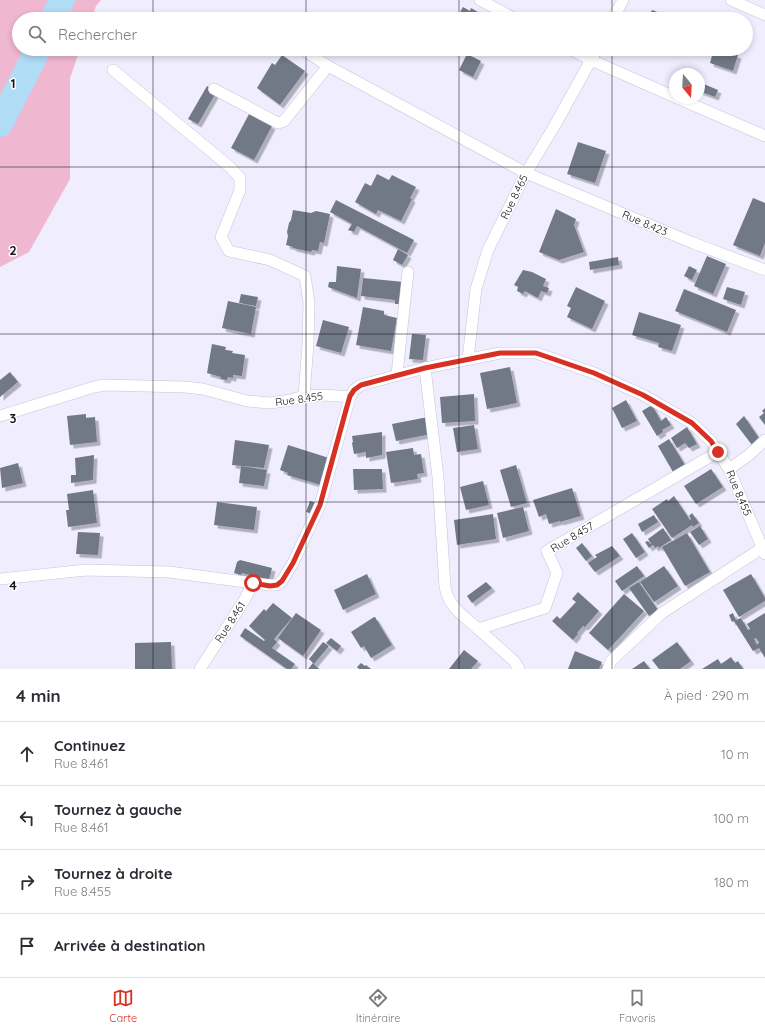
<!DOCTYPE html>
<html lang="fr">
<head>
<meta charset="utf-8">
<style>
	body { margin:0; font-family:Quicksand,sans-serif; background:#f2f2f3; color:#2b2b33 }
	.compass { position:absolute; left:669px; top:68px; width:36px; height:36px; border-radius:50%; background:#fff; box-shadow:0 2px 6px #0003; rotate:162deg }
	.stop { position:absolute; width:12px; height:12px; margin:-9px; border:3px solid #d93025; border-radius:50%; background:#fff }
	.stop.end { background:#d93025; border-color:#fff; box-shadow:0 1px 4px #0008 }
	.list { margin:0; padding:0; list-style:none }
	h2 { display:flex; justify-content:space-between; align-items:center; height:52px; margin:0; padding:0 16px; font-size:17px }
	h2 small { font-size:13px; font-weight:400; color:#7c7c81 }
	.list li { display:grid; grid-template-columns:26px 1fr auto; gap:12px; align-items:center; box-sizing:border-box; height:64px; padding:0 16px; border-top:1px solid #e1e1e2 }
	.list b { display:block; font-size:15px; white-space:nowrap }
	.list p { margin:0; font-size:13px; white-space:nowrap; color:#7c7c81 }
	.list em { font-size:13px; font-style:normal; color:#7c7c81 }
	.icon { flex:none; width:22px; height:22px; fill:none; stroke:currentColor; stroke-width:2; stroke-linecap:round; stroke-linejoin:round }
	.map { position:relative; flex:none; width:765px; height:669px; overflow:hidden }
	.search { position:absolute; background:#fff; box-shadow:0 2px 6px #0003; left:12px; right:12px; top:12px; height:44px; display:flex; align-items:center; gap:10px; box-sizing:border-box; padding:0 14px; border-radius:22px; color:#7c7c81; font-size:15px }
	.sheet { height:308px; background:#fff }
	nav { display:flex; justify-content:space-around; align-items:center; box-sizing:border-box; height:56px; border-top:1px solid #e1e1e2; background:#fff; font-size:11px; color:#7c7c81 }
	nav a { display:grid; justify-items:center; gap:2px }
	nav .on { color:#d93025 }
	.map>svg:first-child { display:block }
</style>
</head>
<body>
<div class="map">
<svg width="765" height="669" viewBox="0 0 765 669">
	<defs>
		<filter id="shadow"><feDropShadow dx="3.5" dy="3.5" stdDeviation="0" flood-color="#0004"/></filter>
	</defs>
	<rect width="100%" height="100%" fill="#f0edff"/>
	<path fill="#f0b7d1" d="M0,0H101L96,6L91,19H19V49H80L70,78V179L29,252L0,267Z"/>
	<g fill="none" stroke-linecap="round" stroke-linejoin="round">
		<g stroke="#b0dcf6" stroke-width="26">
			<path d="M53,19L62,0"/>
			<path d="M0,124L38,49"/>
		</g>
	</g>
	<g fill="#717886" fill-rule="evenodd" filter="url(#shadow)">
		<path d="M463,7L470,11L471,8L490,19H456Z"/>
		<path d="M652,10L676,19H648Z"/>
		<path d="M713,52L724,56L725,52L738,55L733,71L710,63Z"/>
		<path d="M467,54L481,61L473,77L459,70Z"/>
		<path d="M282,55L305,71L280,105L257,88L272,63L275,65Z"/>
		<path d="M699,82L718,90L715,97L699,91Z"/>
		<path d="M207,86L217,91L198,124L188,119Z"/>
		<path d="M249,114L272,126L254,160L231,148Z"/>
		<path d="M578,142L606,151L595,183L567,174Z"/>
		<path d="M377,174L389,180L392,175L416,187L410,198L412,199L401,221L378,210L376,214L355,202L365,183L371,186Z"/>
		<path d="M753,198L765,203V243L760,256L733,245Z"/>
		<path d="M336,200L414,240L407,253L357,226L354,232L348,230L352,224L330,212Z"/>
		<path d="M556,209L576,219L574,225L584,252L559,260L539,252Z"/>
		<path d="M293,210L311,213L316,211L330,214L324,243L320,242L318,251L312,250L311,252L293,248V247L286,245L288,236L287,232L289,223L291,220Z"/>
		<path d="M398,249L408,255L402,265L393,260Z"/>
		<path d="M707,256L726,264L713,294L694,286Z"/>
		<path d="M618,257L619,265L590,270L589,262Z"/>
		<path d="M337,266L361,269L357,298L328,287L329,282H336Z"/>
		<path d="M689,266L697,270L692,280L684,276Z"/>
		<path d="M523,270L532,272L546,279L543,286L549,288L547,293L541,291L538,298L525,291L523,294L517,291L518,287L514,285Z"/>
		<path d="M363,278L404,282L401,304H395V300L361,296Z"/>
		<path d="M576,287L605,301L592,329L567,317L571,308L567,306Z"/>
		<path d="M727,287L745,292L741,305L723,299Z"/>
		<path d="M684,289L736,310L727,332L675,311Z"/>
		<path d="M241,294L258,297L256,306L239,303Z"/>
		<path d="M228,301L256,307L251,334L222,328Z"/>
		<path d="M363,307L384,311V315L397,318L391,351L356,345Z"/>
		<path d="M639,312L681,325L672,351L658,347L659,343L632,335Z"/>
		<path d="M323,320L349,327L341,353L316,346Z"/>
		<path d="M412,334L426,335L423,360L409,359Z"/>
		<path d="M212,344L226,347L225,350L233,351L232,353L245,355L242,376L233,375V378L228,377L227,380L220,379L221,377L207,373Z"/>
		<path d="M510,367L517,403L487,409L480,373Z"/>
		<path d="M10,372L18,382L0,397V380Z"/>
		<path d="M474,394L475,421L442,423L440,397Z"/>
		<path d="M626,400L637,421L622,428L612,408Z"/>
		<path d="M652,405L661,421L666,417L671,425L662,430L663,432L657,436L642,411Z"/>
		<path d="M765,408V425L759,417L764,413L762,411Z"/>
		<path d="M86,414V418L95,417L97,442L70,445L67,416Z"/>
		<path d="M744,416L759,438L752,445L736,424Z"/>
		<path d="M428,417L431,434L396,441L392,424Z"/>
		<path d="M474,425L478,449L457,452L453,428Z"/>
		<path d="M687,427L697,444L689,448L685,443L677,448L671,438Z"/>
		<path d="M382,432V455L366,458V452L354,454L352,443L353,442L352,436Z"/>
		<path d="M669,439L685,465L673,472L658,446Z"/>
		<path d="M235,440L269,445L264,468L232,465Z"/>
		<path d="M288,445L329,458L321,485L287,475L288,473L280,470Z"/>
		<path d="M413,448L414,455L421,454L424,473L417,474L418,479L391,483L386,452Z"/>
		<path d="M94,455L93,480L71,483V475H76L75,458Z"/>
		<path d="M18,463L23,483L2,488L0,468Z"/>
		<path d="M516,465L527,503L511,507L500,470Z"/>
		<path d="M241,466L267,470L264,486L239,483Z"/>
		<path d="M353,469H382L383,489L354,490Z"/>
		<path d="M711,469L723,487L696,504L684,486Z"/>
		<path d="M483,481L489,505L466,510L460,487Z"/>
		<path d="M572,488L581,516L560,522V521L549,524L546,514L539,517L533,500Z"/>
		<path d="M93,490L97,523L68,527L66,510H69L67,494Z"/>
		<path d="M674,496L690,520L691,519L689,516L692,513L699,523L693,527L692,525L672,538L652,509L667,499L668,501Z"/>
		<path d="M310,501L316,503L313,514L306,512Z"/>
		<path d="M217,502L257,507L254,530L214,525Z"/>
		<path d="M523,507L529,531L503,538L497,513Z"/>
		<path d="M493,514L496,539L457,545L454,520Z"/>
		<path d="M654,515L658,522L642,532L638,524Z"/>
		<path d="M700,526L708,539L699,545L690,532Z"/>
		<path d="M663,528L671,540L659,548L658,546L655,548L653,545L649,548L645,542L648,541L652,545L648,539Z"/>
		<path d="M78,532L100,533L98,555L76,554Z"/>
		<path d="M632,533L645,552L636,558L623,539Z"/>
		<path d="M687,533L710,572L685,586L662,547Z"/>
		<path d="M582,543L592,556L586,561L576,548Z"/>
		<path d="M612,546L620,556L595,572L588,563L597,557L595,555Z"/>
		<path d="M240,560L272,568L269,580L242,573L241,575L234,573L237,562Z"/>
		<path d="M637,566L644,576L622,591L615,581Z"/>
		<path d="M664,566L678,586L654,602L640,582Z"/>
		<path d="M367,574L376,594L343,610L334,590Z"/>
		<path d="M751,574L765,598V601L739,617L723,590Z"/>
		<path d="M486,582L492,588L472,603L467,596Z"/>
		<path d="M639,582L658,610L649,616L629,588Z"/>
		<path d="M578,592L599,611L585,627L583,626L577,633L578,634L573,640L552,621L557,616L560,619L576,602L572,599Z"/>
		<path d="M624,594L644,611L608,650L589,633Z"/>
		<path d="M273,603L292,618L274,639L277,642L272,648L295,664L291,669H287L240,636L245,628L264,641L265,640L249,626L264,609L266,611Z"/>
		<path d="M296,613L321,630L303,656L278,638Z"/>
		<path d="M733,613L736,620L741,618L748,630L750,629L747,624L765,613V658L759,648L753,651L734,621L732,622L729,615ZM752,635L754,639L756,638L759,642L757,645Z"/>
		<path d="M374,617H375L392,645L371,658L364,646L361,648L351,632Z"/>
		<path d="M331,638L341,646L337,651L326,643Z"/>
		<path d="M171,642L172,669H135V643Z"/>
		<path d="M323,642L329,646L314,664L309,659Z"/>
		<path d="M677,642L691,661L680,669H659L652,660Z"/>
		<path d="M464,650L478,661L471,669H449Z"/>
		<path d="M575,651L602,662L599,669H568Z"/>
		<path d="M731,657L735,663L738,661L743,669H702L718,659L721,664Z"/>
		<path d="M644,661L650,669H632Z"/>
		<path d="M313,663L319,669H308Z"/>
		<path d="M361,663L365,666L366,665L371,669H359L357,667Z"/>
	</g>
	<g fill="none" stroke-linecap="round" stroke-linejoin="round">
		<defs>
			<g id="minor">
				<path d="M480,0L515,19"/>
				<path d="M731,0L765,15"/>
				<path d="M613,19L623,0"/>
				<path d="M302,49L328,66L526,173L693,243L765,270"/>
				<path d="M570,49L591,60L675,97"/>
				<path d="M113,70L230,167L240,178V190L221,237L229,251L270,260L305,276L309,303L308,344L304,396"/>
				<path d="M214,89L278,123L284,121L328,66"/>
				<path d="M677,98L765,136"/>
				<path d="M468,359L476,289L488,250L526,173L555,125L597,49"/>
				<path d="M425,368L438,477L445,587C449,608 463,615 478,629"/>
				<path d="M397,374L408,272"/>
				<path d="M0,416L94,387L104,385L185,387L203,389L247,401L270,403L291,400L304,396L325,395L350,397L354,390L361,385L425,368L500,353H536L594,373L643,395L692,423L711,441L729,469L765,554"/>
				<path d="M729,469L749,455L765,440"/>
				<path d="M0,579L86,570L169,572L253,583"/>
				<path d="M200,669L245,599L253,583L270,585H277L282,581L293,563L320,505L350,397"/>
				<path d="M519,669L514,661L478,629L545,608L557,573L547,551L718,452"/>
				<path d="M608,669L611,661L662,613L762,548"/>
			</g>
		</defs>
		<use href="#minor" stroke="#c6c4d5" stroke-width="12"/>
		<use href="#minor" stroke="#fff" stroke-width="11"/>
	</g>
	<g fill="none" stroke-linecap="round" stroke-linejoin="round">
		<path stroke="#d93025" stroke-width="5" d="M253,583L270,586L277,585L282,581L293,563L320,505L346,410L350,396L354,390L361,385L425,368L500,353H536L594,373L643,395L692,423L711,441L718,452"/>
	</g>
	<path fill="none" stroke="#16151b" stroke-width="1" stroke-opacity="0.55" d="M153,0V19M306,0V19M459,0V19M612,0V19M153,49V669M306,49V669M459,49V669M612,49V669M0,167H765M0,334H765M0,502H765"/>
	<g text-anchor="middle" stroke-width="3" stroke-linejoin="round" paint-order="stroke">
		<g font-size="11" fill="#16151b" stroke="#fff">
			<text transform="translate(514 197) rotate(-64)" y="4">Rue 8.465</text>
			<text transform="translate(645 223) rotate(23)" y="4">Rue 8.423</text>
			<text transform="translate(299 399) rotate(-8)" y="4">Rue 8.455</text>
			<text transform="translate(739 493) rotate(67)" y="4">Rue 8.455</text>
			<text transform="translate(572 537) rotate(-31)" y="4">Rue 8.457</text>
			<text transform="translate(230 622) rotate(-57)" y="4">Rue 8.461</text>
		</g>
	</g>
	<g font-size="13" text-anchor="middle" font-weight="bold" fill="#16151b" stroke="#fff" stroke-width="3" stroke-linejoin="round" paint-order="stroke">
		<text x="13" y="88">1</text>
		<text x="13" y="255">2</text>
		<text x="13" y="423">3</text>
		<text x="13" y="590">4</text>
	</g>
</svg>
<svg class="compass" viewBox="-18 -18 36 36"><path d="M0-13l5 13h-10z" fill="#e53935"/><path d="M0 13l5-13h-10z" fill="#7c7c81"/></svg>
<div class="stop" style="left:253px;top:583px"></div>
<div class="stop end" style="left:718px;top:452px"></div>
<div class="search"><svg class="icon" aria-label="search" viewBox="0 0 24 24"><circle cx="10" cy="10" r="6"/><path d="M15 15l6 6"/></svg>Rechercher</div>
</div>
<section class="sheet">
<h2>4 min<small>À pied · 290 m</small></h2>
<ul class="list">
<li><svg class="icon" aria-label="ahead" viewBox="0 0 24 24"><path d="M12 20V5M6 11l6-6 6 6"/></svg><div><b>Continuez</b><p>Rue 8.461</p></div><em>10 m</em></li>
<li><svg class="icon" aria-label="left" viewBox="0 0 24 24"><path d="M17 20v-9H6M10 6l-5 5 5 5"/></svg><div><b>Tournez à gauche</b><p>Rue 8.461</p></div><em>100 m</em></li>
<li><svg class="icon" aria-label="right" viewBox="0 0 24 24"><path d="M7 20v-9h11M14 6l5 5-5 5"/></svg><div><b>Tournez à droite</b><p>Rue 8.455</p></div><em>180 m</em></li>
<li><svg class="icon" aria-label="arrive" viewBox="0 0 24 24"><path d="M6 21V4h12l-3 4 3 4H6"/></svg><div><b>Arrivée à destination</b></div></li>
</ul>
</section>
<nav>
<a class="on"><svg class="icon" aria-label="map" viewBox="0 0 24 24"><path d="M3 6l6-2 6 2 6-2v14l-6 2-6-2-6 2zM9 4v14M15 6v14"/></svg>Carte</a>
<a><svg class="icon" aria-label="directions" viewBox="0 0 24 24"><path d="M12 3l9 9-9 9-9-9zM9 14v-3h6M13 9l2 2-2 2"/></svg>Itinéraire</a>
<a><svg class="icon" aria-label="saved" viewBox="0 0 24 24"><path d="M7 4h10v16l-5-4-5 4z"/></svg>Favoris</a>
</nav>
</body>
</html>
